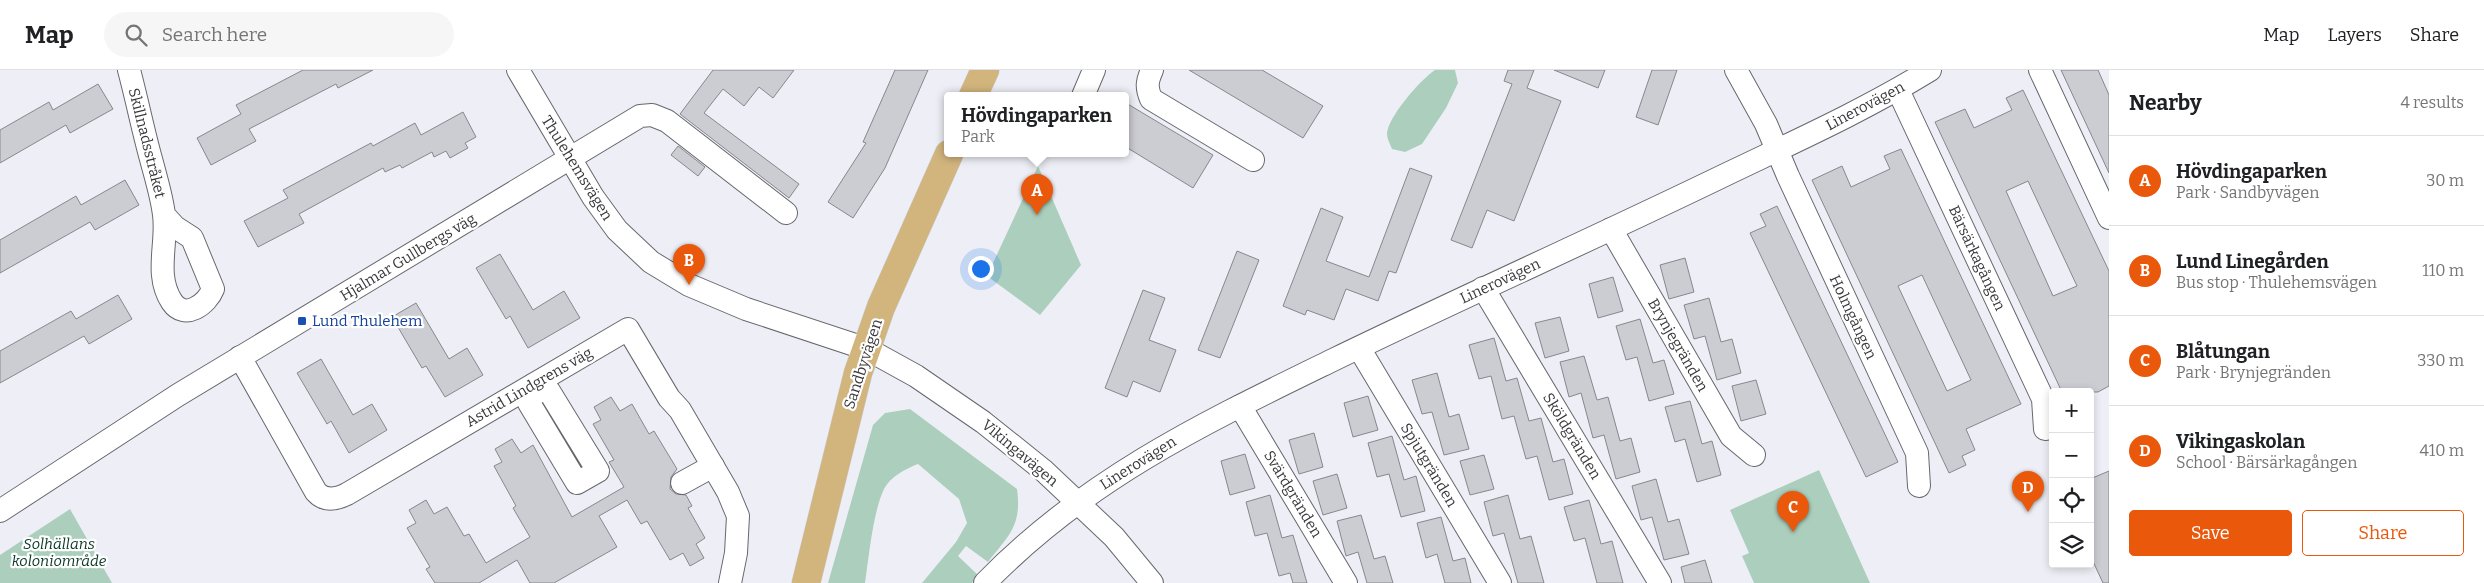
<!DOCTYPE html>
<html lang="en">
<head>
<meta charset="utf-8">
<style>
	body { margin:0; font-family:Bitter,serif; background:#f6f6f6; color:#202124 }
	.controls { position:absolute; right:15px; bottom:15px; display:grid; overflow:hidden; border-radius:5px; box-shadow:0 2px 8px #0003 }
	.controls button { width:45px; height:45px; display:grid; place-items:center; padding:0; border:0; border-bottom:1px solid #e0e0e0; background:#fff; color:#202124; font:25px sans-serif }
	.you { position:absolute; left:980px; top:198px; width:18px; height:18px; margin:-12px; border:4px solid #fff; border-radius:50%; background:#1a73e8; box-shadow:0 0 0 8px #1a73e833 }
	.badge { display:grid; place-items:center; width:32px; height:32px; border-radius:50%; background:#ea580c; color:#fff; font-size:16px; font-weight:700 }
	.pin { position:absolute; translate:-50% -41px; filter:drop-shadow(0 1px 2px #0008) }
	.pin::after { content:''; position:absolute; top:26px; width:18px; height:15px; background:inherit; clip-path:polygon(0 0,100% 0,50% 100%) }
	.popup { position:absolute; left:944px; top:22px; width:185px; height:65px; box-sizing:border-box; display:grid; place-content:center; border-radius:5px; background:#fff; filter:drop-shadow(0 1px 4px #0005); font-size:16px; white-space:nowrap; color:#757577 }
	.popup b { font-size:19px; color:#202124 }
	.popup::after { content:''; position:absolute; left:50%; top:100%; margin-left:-10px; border:10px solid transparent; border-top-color:#fff }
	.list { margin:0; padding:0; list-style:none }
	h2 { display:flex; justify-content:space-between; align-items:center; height:65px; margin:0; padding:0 20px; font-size:21px }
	h2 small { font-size:16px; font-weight:400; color:#757577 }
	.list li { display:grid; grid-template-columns:32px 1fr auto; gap:15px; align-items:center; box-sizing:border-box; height:90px; padding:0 20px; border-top:1px solid #e0e0e0 }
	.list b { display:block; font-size:19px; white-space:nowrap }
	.list p { margin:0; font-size:16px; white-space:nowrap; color:#757577 }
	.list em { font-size:16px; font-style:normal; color:#757577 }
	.actions { display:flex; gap:10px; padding:15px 20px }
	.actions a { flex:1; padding:11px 0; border:1px solid #ea580c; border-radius:5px; text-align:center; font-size:18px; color:#ea580c }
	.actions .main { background:#ea580c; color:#fff }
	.icon { flex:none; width:28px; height:28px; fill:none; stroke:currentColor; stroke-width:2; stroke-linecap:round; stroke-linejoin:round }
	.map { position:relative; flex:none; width:2109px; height:513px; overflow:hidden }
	header { display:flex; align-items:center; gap:30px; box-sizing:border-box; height:70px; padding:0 25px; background:#fff; border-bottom:1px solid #e0e0e0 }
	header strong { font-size:24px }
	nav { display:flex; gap:28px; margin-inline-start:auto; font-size:18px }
	.search { width:350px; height:45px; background:#f6f6f6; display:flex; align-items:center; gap:12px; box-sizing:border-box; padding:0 18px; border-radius:28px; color:#757577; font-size:19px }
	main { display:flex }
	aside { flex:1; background:#fff }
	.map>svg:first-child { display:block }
</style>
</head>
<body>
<header>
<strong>Map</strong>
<div class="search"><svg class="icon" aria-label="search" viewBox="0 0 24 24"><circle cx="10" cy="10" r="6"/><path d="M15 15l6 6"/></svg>Search here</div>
<nav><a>Map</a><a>Layers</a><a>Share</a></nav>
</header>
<main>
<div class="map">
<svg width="2109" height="513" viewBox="0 0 2109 513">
	<rect width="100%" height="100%" fill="#eeeff6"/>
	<g fill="#accfbd">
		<path d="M1435,0H1455L1458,13L1446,38L1422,74L1405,82L1392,79C1390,74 1387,69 1387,64C1387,48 1421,9 1435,0Z"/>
		<path d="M1038,96L1081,195L1040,245L987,206Z"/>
		<path d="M910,339L1017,419C1022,456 1009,465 988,492L966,476L958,486L978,505L972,513H922L956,472L967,453L959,429L918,394C907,398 890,407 884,419C873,442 869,486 865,513H828L873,355L885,343Z"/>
		<path d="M1819,400L1870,513H1754L1742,486L1749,483L1730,440Z"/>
		<path d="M70,439L112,513H0V485Z"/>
	</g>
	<g fill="#ccccd3" stroke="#87878d" fill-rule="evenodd">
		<path d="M303,0H373L338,18L336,14L249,59L256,71L211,95L197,68L241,44L236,35Z"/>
		<path d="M713,0H794L773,28L759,17L744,36L723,19L704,43L799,114L789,128L680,44Z"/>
		<path d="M895,0H928L885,98L853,148L828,132L866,73L863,72Z"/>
		<path d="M1189,0H1262L1323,36L1303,68Z"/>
		<path d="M1508,0H1534L1527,18L1561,31L1514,151L1487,140L1472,178L1451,170L1512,14L1504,11Z"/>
		<path d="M1554,0H1605L1598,18Z"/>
		<path d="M1652,0H1677L1658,55L1636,47Z"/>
		<path d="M2061,0H2098L2109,25V103Z"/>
		<path d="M98,14L113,39L70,63L66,55L0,93V60L49,32L53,40Z"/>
		<path d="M2023,20L2109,201V316L2098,322H2062L1935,52L1965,39L1974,58L2012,40L2006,28ZM2028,111L2077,216L2053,226L2006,121Z"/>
		<path d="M1126,33L1213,85L1193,118L1126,77Z"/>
		<path d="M463,42L476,67L465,73L468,78L450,88L446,81L434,87L432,82L402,98L400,95L385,102L383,98L299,144L304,153L258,177L244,151L288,128L283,120L371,73L373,76L415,53L421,65Z"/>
		<path d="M678,76L705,97L698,106L671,85Z"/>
		<path d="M1901,79L2021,334L1966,359L1975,380L1962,386L1966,395L1949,403L1812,110L1842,96L1851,117L1890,99L1884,86ZM1922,205L1971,310L1947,321L1898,216Z"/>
		<path d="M1410,98L1432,106L1396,203L1389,201L1378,231L1346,219L1334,250L1307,240L1305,245L1283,236L1321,138L1343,147L1326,191L1369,207Z"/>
		<path d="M125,110L139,135L95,160L90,152L0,203V170L76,126L81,135Z"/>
		<path d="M1777,136L1898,392L1866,407L1750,163L1766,156L1760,144Z"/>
		<path d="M1237,181L1259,190L1220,288L1198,280Z"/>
		<path d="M500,184L533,240L564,221L580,248L528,278L510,246L506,249L476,198Z"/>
		<path d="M1685,188L1694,222L1669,229L1660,195Z"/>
		<path d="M1613,207L1623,241L1598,248L1589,214Z"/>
		<path d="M1143,220L1165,228L1149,270L1176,280L1160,322L1133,311L1127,327L1105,318Z"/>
		<path d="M118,225L132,249L89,274L84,266L0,313V281L71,241L76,249Z"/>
		<path d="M1709,228L1721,272L1732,269L1741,303L1717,310L1705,266L1694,269L1684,235Z"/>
		<path d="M416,233L449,289L467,278L483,305L445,327L426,296L422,298L392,247Z"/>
		<path d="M1560,247L1569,281L1545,288L1535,253Z"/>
		<path d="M1640,249L1653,293L1664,290L1674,324L1649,331L1637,287L1626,290L1616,256Z"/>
		<path d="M1494,268L1506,311L1517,308L1529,351L1541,348L1553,392L1564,389L1573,424L1549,430L1537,386L1526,389L1514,346L1502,349L1491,306L1479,309L1469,275Z"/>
		<path d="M1584,286L1597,330L1608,327L1620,371L1631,368L1640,402L1616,409L1604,365L1593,368L1581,323L1569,327L1560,292Z"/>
		<path d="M321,289L353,345L372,334L387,360L349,383L331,351L327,354L297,303Z"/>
		<path d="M1437,303L1449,347L1459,344L1469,379L1444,385L1432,342L1422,344L1412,310Z"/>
		<path d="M1756,310L1766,344L1741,351L1732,316Z"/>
		<path d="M1368,326L1378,360L1353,367L1344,333Z"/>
		<path d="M611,327L620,341L632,334L649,364L654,361L677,399L671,407L670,419L676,424L686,425L692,436L688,438L705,468L696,474L704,488L690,496L683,483L670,490L647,451L641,454L627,430L599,446L617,477L554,513H530L517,490L479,513H435L426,499L430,497L407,458L416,453L409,440L426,430L434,444L447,437L464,466L469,464L486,493L530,467L513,438L516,436L494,396L502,392L495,379L512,369L521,383L533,375L572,447L624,417L609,392L614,390L593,354L601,350L594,337Z"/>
		<path d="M1690,331L1702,374L1712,371L1721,405L1697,412L1685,369L1675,372L1665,337Z"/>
		<path d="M1314,363L1323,397L1299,404L1289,370Z"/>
		<path d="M1392,366L1404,410L1416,406L1425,441L1401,447L1389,404L1377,407L1368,373Z"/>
		<path d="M1245,384L1255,418L1230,425L1221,391Z"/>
		<path d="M1484,385L1494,419L1470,425L1460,391Z"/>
		<path d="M2109,401V513H2103L2090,485V409Z"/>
		<path d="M1337,404L1347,438L1323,445L1313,411Z"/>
		<path d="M1656,409L1668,452L1679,449L1689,484L1664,490L1652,447L1641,450L1632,416Z"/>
		<path d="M1270,425L1282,468L1293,465L1307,513H1293L1290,503L1279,506L1267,463L1255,466L1246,432Z"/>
		<path d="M1508,425L1520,469L1531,466L1544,513H1518L1504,463L1493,466L1484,432Z"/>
		<path d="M1589,430L1601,474L1612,471L1623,513H1597L1585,468L1574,471L1564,437Z"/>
		<path d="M1361,445L1374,489L1385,486L1393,513H1367L1358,482L1346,486L1337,451Z"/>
		<path d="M1441,447L1453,491L1465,488L1471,513H1445L1437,484L1426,488L1417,453Z"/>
		<path d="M1705,490L1712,513H1685L1681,497Z"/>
	</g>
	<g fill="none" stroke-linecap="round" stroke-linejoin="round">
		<defs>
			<g id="minor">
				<path d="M129,0C137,30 143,60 151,89C156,108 162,127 164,145C168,173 154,205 172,232C185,251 207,234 213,219L192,168L175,157L164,145"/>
				<path d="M518,0L593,127L617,160L651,192L689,215L746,239L867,279L916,306L983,352L1043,400L1114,467L1152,513"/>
				<path d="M1152,0C1147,11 1146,17 1151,29L1253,90"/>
				<path d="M1736,0L1766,54L1788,106L1917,383L1919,416"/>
				<path d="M2040,0L2109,148"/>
				<path d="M1898,20L2043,329L2045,359"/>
				<path d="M1083,26L1094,0"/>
				<path d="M1611,159L1731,366L1754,385"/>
				<path d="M1483,218L1660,513"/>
				<path d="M1359,278L1500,513"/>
				<path d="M240,287L316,422C325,432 337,429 347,424L628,259L669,328L680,340L728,422L738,446L736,483L730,513"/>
				<path d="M533,315L536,321L529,333L577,413L598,401L549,321H536"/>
				<path d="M1240,336L1346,513"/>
				<path d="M682,413L713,396"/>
				<path d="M0,441L178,325L640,46L652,45L667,51L786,143"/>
				<path d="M985,513C1087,408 1206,352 1335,289C1465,226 1597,167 1727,104C1796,71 1865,40 1930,0"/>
			</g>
			<g id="major">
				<path d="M973,26L985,0"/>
				<path d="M806,513L858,303L881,237L949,84"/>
			</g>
		</defs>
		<use href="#minor" stroke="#67686e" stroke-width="24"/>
		<use href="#major" stroke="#cbcbcc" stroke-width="29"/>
		<use href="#minor" stroke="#fff" stroke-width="22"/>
		<use href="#major" stroke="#d2b57d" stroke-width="28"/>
	</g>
	<rect fill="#1a4fb4" stroke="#fff" stroke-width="2" x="297" y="246" width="10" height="10" rx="2.5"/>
	<g text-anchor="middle" stroke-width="4.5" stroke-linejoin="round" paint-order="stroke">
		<g font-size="15" fill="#38383b" stroke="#fff">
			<text transform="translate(1865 36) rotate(-28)" y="5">Linerovägen</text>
			<text transform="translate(147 73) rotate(76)" y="5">Skillnadsstråket</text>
			<text transform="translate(577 98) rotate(58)" y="5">Thulehemsvägen</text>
			<text transform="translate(408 187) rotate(-31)" y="5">Hjalmar Gullbergs väg</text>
			<text transform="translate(1977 188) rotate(65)" y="5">Bärsärkagången</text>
			<text transform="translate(1500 211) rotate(-25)" y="5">Linerovägen</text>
			<text transform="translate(1853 247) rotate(65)" y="5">Holmgången</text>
			<text transform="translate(1678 275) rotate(60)" y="5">Brynjegränden</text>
			<text transform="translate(863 294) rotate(-72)" y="5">Sandbyvägen</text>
			<text transform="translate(529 317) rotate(-30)" y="5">Astrid Lindgrens väg</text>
			<text transform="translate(1572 366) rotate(59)" y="5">Sköldgränden</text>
			<text transform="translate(1020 383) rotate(40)" y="5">Vikingavägen</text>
			<text transform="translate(1138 393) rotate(-32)" y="5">Linerovägen</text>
			<text transform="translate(1429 395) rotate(59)" y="5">Spjutgränden</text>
			<text transform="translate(1293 424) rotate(59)" y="5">Svärdgränden</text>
		</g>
		<g font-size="15" fill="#164399" stroke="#fff" text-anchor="start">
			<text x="312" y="256">Lund Thulehem</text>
		</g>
		<g font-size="15" font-style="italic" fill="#0c3927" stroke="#fff">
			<text x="59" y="479">Solhällans<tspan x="59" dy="17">koloniområde</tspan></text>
		</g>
	</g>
</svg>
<div class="controls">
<button>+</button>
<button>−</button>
<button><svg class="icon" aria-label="locate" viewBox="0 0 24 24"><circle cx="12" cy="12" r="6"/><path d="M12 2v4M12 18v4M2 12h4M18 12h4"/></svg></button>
<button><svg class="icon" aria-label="layers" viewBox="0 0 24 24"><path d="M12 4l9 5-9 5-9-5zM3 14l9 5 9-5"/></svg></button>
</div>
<div class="you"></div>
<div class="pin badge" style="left:1037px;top:145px">A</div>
<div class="popup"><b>Hövdingaparken</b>Park</div>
<div class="pin badge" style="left:689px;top:215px">B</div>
<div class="pin badge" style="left:1793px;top:462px">C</div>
<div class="pin badge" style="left:2028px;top:442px">D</div>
</div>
<aside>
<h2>Nearby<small>4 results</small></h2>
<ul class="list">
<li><span class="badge">A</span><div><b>Hövdingaparken</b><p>Park · Sandbyvägen</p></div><em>30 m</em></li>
<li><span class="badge">B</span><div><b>Lund Linegården</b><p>Bus stop · Thulehemsvägen</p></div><em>110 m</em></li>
<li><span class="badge">C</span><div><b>Blåtungan</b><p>Park · Brynjegränden</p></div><em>330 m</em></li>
<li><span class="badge">D</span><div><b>Vikingaskolan</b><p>School · Bärsärkagången</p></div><em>410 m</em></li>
</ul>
<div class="actions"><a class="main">Save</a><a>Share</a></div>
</aside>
</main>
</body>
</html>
